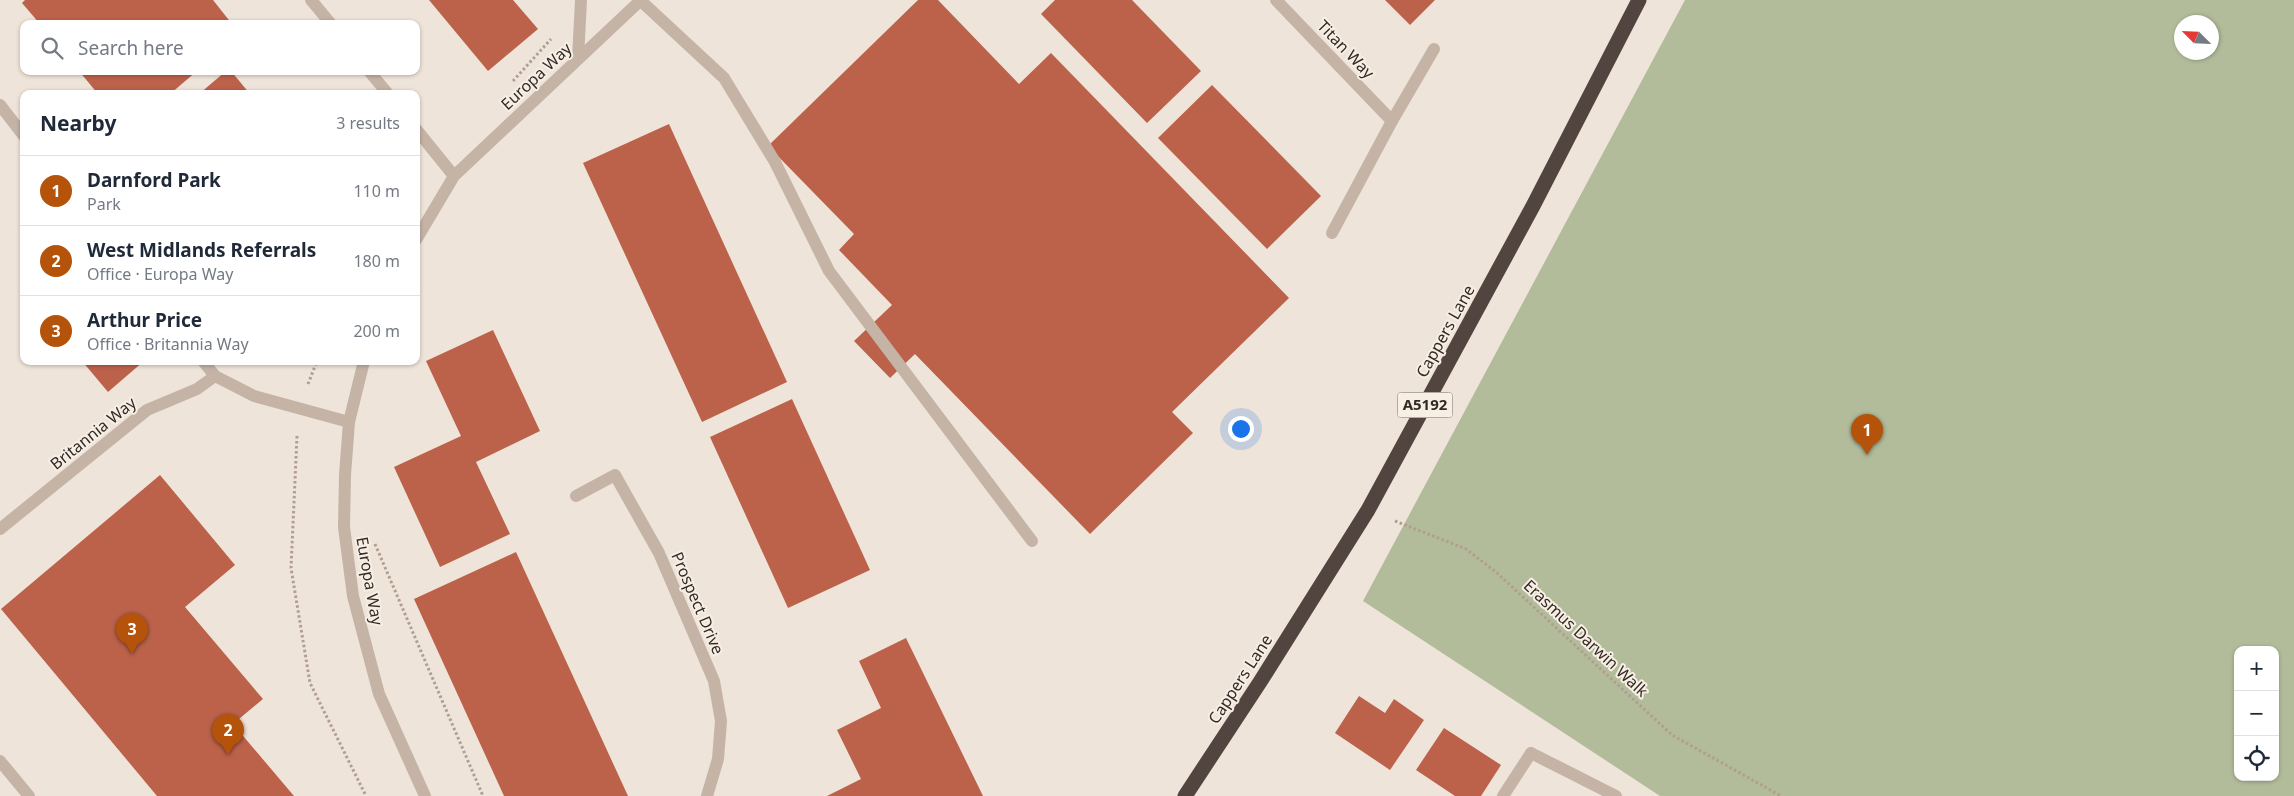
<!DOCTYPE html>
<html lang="en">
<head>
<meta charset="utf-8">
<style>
	body { margin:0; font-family:"Noto Sans",sans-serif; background:#f2f2f3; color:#1f2937 }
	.controls { position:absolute; right:15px; bottom:15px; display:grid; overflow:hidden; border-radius:10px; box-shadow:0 1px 4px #0004 }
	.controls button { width:45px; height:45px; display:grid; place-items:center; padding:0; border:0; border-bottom:1px solid #e0e1e3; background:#fff; color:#1f2937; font:25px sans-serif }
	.compass { position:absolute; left:2174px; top:15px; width:45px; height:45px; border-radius:50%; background:#fff; box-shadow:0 1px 4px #0004; rotate:294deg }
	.you { position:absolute; left:1240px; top:428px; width:18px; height:18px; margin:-12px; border:4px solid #fff; border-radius:50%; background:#1a73e8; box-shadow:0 0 0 8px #1a73e833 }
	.badge { display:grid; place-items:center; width:32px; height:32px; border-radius:50%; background:#b45309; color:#fff; font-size:16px; font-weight:700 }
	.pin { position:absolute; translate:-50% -41px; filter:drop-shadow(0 1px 2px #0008) }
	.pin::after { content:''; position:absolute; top:26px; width:18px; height:15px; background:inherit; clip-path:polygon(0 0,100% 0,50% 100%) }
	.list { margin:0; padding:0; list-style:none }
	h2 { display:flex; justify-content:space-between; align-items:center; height:65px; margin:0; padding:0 20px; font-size:21px }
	h2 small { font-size:16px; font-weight:400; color:#747a83 }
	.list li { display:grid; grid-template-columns:32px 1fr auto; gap:15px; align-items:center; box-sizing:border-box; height:70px; padding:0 20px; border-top:1px solid #e0e1e3 }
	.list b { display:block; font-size:19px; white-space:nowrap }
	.list p { margin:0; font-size:16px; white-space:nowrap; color:#747a83 }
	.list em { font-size:16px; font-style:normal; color:#747a83 }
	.icon { flex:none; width:28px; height:28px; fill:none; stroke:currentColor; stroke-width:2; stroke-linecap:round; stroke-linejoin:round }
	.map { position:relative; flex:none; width:2294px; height:796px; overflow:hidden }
	.search { position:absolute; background:#fff; box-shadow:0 1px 4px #0004; left:20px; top:20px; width:400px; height:55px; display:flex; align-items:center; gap:12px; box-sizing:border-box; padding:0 18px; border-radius:10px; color:#747a83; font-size:19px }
	.panel { position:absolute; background:#fff; box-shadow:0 1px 4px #0004; left:20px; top:90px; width:400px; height:275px; border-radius:10px }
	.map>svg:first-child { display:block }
</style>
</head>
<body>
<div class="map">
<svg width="2294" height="796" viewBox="0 0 2294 796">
	<rect width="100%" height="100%" fill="#efe4d9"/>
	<path fill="#b2bc9a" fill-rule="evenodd" d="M1685,0H2294V796H1660L1363,601ZM2212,22V52H2182V22ZM2238,650H2275V777H2238Z"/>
	<g fill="#bc624a">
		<path d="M25,0H213L232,24H40L22,3Z"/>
		<path d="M429,0H513L538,29L488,71Z"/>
		<path d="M918,0H938L1019,84L1051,53L1289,298L1172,412L1193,433L1090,534L915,354L890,378L854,341L892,305L839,250L854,234L768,146Z"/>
		<path d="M1055,0H1132L1201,71L1147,123L1041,14Z"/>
		<path d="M1385,0H1435L1410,25Z"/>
		<path d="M79,71H197L170,94H98Z"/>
		<path d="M226,71H231L250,94H199Z"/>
		<path d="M1212,85L1321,196L1267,249L1158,138Z"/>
		<path d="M669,124L787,382L702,422L583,163Z"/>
		<path d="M493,330L540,431L476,462L510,534L440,567L394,467L461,436L426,361Z"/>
		<path d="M82,361H144L108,392Z"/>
		<path d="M792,399L870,570L788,608L710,437Z"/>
		<path d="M160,475L235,565L185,607L263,699L233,724L294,796H157L1,609Z"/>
		<path d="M516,552L628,796H504L414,599Z"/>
		<path d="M906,638L983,796H827L861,779L837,730L881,708L859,661Z"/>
		<path d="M1359,696L1385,713L1394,699L1424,720L1390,770L1335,733Z"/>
		<path d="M1444,728L1501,765L1481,796H1455L1416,770Z"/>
	</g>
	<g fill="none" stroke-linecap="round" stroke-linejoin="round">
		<g stroke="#b19e90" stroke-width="3" stroke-dasharray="2.5 2.5" stroke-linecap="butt">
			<path d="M513,81L551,39"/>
			<path d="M308,384L317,361"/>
			<path d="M297,436L291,568L310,683L366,796"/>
			<path d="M1395,521L1466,549L1496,572L1672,735L1781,796"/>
			<path d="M375,544L483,796"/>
		</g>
		<g stroke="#c5b3a6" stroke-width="12">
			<path d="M311,0L331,24"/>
			<path d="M640,0L724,78L775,162L829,271L1032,541"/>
			<path d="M1276,0L1392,121"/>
			<path d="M578,59L581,0"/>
			<path d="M369,71L388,94"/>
			<path d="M416,129L454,176"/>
			<path d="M1332,233L1392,121L1434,49"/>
			<path d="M576,496L615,475L659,553L714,681L721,721L718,759L707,796"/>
			<path d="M1531,753L1616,796"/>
			<path d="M0,761L29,796"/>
		</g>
		<g stroke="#c5b3a6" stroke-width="12">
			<path d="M0,105L24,136"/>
			<path d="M416,240L454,176L641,0"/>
			<path d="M203,361L215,376L254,396L349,422"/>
			<path d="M364,361L349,422L345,475L344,527L353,596L379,694L425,796"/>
			<path d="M0,529L147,410L197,389L215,376"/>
			<path d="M1503,796L1531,753"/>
		</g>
		<path stroke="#52443e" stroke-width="15" d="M1185,796L1260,682L1368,510L1533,206L1639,0"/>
	</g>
	<g text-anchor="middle" stroke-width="4" stroke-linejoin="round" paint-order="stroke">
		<rect fill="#f7eee4" stroke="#6d655f" stroke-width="1" x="1397.5" y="392.5" width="55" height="25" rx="4"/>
		<g font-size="15" font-weight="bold" fill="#322a26">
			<text x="1425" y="410">A5192</text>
		</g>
		<g font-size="16" fill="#322a26" stroke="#f7eee4">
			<text transform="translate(1346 49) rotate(46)" y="6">Titan Way</text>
			<text transform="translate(536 76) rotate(-43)" y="6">Europa Way</text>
			<text transform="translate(1445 331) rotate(-61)" y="6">Cappers Lane</text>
			<text transform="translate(93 433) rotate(-39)" y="6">Britannia Way</text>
			<text transform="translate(370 581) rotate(80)" y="6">Europa Way</text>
			<text transform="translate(698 603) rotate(67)" y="6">Prospect Drive</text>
			<text transform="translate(1586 638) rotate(43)" y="6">Erasmus Darwin Walk</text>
			<text transform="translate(1240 679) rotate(-57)" y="6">Cappers Lane</text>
		</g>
	</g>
</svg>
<div class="controls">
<button>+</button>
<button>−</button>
<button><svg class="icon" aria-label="locate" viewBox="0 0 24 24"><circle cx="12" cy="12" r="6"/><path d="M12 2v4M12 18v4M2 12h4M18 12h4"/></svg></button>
</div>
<svg class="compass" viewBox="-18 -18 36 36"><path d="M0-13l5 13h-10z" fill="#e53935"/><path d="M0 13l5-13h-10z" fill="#747a83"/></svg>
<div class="you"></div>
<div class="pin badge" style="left:1867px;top:455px">1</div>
<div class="pin badge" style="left:228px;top:755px">2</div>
<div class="pin badge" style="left:132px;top:654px">3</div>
<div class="search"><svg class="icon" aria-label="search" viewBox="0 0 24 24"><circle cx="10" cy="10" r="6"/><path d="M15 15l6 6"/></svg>Search here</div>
<section class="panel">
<h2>Nearby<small>3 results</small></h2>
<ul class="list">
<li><span class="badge">1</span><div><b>Darnford Park</b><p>Park</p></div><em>110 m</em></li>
<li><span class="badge">2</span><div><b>West Midlands Referrals</b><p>Office · Europa Way</p></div><em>180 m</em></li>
<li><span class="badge">3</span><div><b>Arthur Price</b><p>Office · Britannia Way</p></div><em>200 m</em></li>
</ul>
</section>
</div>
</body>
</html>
